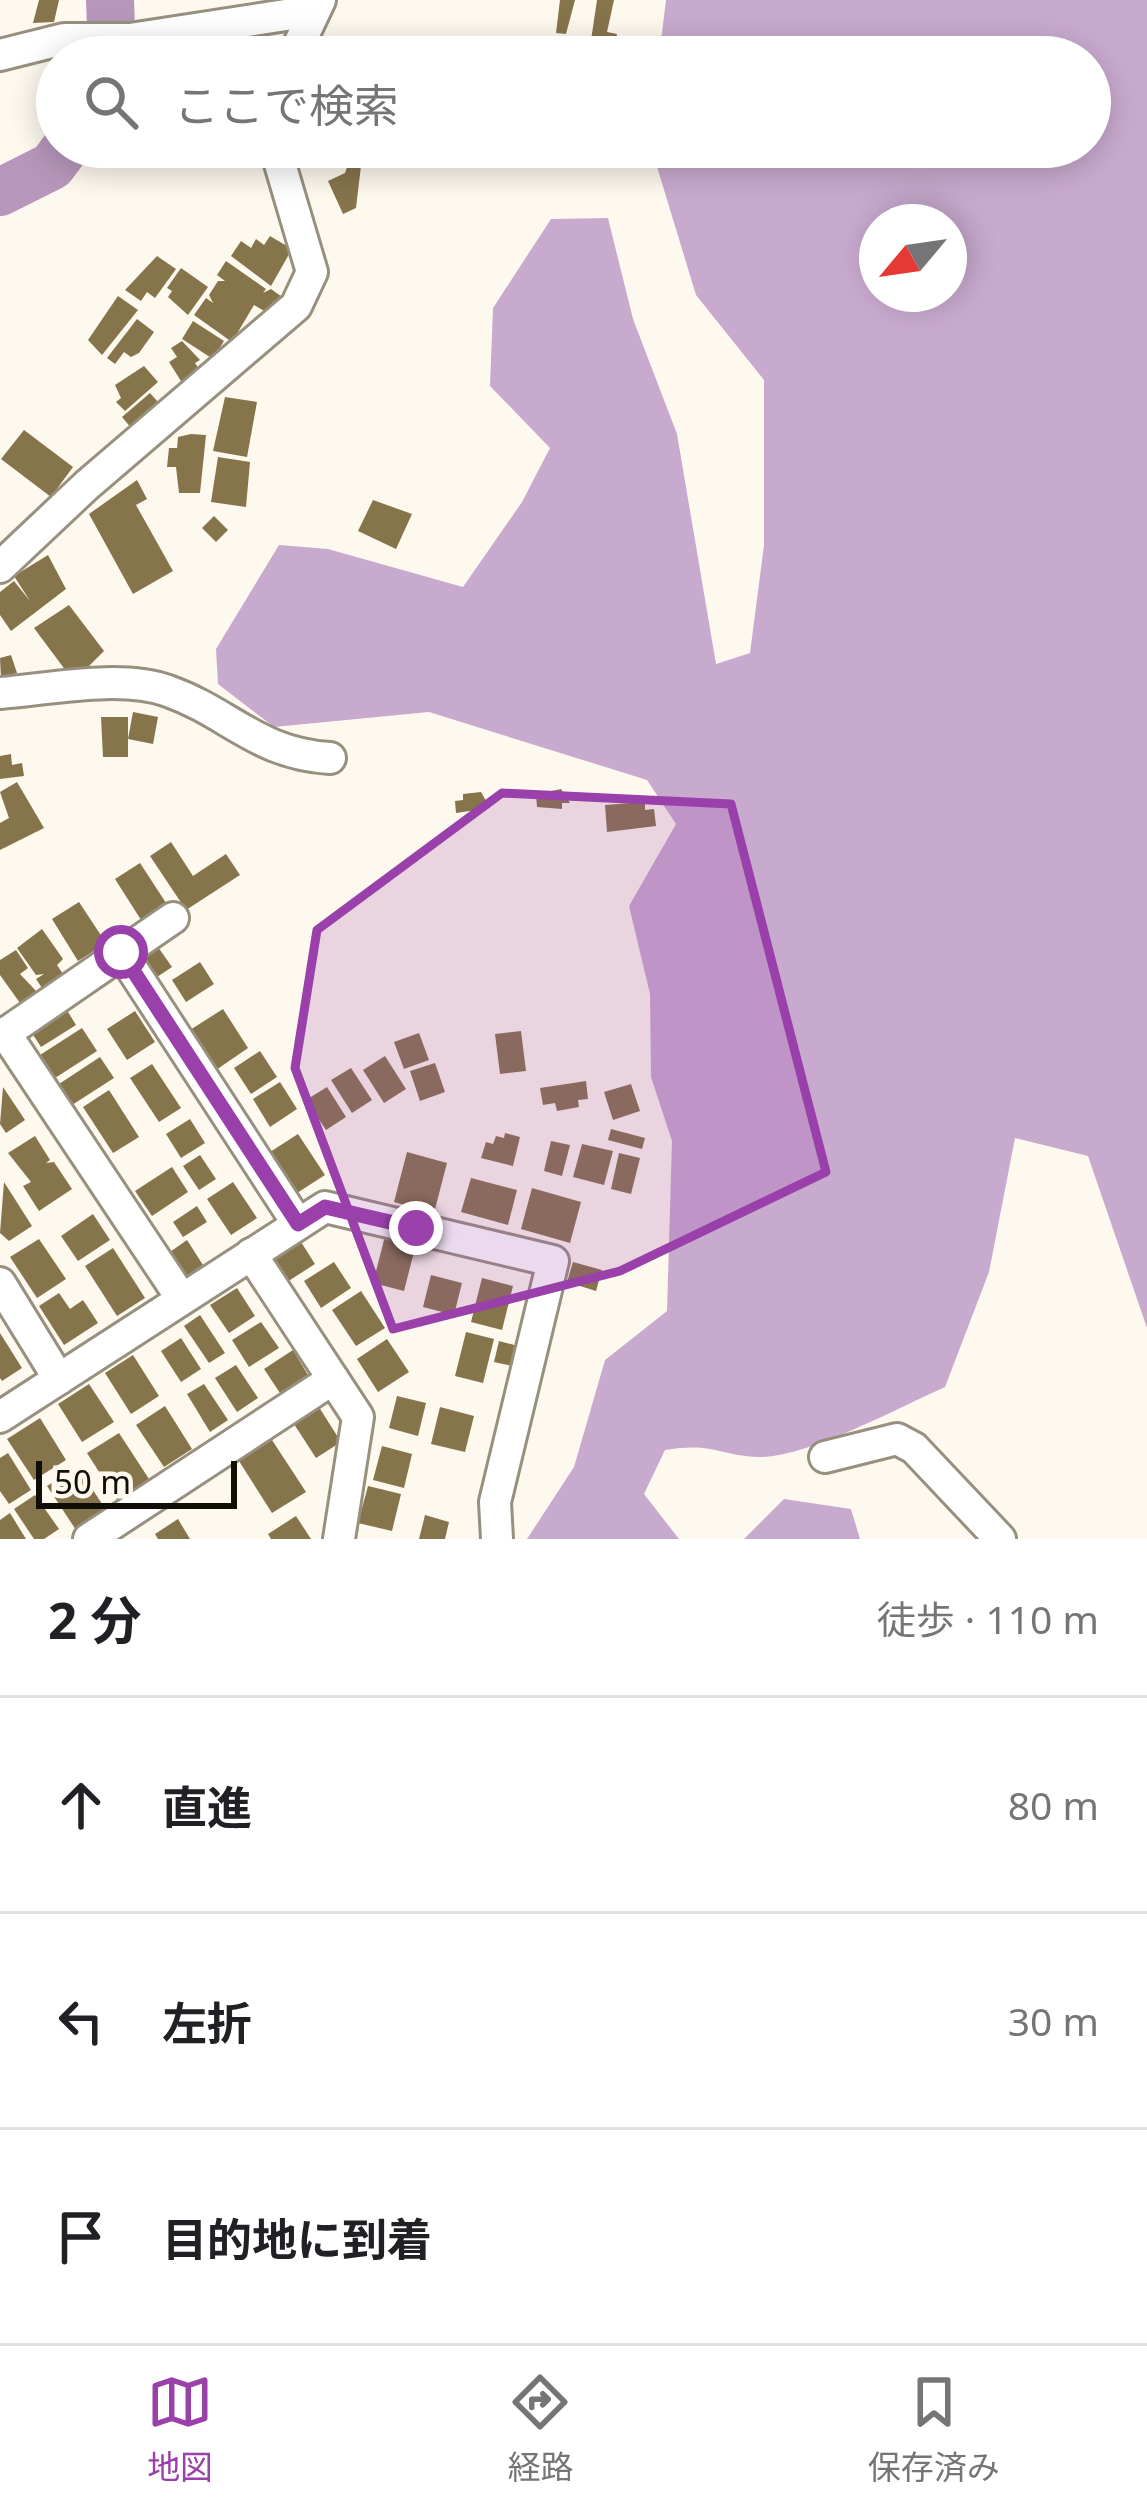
<!DOCTYPE html>
<html lang="ja">
<head>
<meta charset="utf-8">
<style>
	body { margin:0; font-family:"Noto Sans","Noto Sans JP",sans-serif; background:#f6f6f6; color:#202124 }
	.compass { position:absolute; left:859px; top:204px; width:108px; height:108px; border-radius:50%; background:#fff; box-shadow:0 6px 30px #0003; rotate:241deg }
	.scale { position:absolute; left:36px; bottom:30px; width:201px; box-sizing:border-box; padding-left:12px; border:6px solid #110e08; border-top:0; font-size:33px; line-height:42px; white-space:nowrap; color:#110e08; -webkit-text-stroke:9px #fef9ee; paint-order:stroke }
	.stop { position:absolute; width:36px; height:36px; margin:-27px; border:9px solid #9a40ab; border-radius:50%; background:#fff }
	.stop.end { background:#9a40ab; border-color:#fff; box-shadow:0 3px 12px #0008 }
	.list { margin:0; padding:0; list-style:none }
	h2 { display:flex; justify-content:space-between; align-items:center; height:156px; margin:0; padding:0 48px; font-size:51px }
	h2 small { font-size:39px; font-weight:400; color:#757577 }
	.list li { display:grid; grid-template-columns:78px 1fr auto; gap:36px; align-items:center; box-sizing:border-box; height:216px; padding:0 48px; border-top:3px solid #e0e0e0 }
	.list b { display:block; font-size:45px; white-space:nowrap }
	.list em { font-size:39px; font-style:normal; color:#757577 }
	.icon { flex:none; width:66px; height:66px; fill:none; stroke:currentColor; stroke-width:2; stroke-linecap:round; stroke-linejoin:round }
	.map { position:relative; flex:none; width:1147px; height:1539px; overflow:hidden }
	.search { position:absolute; background:#fff; box-shadow:0 6px 30px #0003; left:36px; right:36px; top:36px; height:132px; display:flex; align-items:center; gap:30px; box-sizing:border-box; padding:0 42px; border-radius:66px; color:#757577; font-size:45px }
	.sheet { height:804px; background:#fff }
	nav { display:flex; justify-content:space-around; align-items:center; box-sizing:border-box; height:168px; border-top:3px solid #e0e0e0; background:#fff; font-size:33px; color:#757577 }
	nav a { display:grid; justify-items:center; gap:6px }
	nav .on { color:#9a40ab }
	.map>svg:first-child { display:block }
</style>
</head>
<body>
<div class="map">
<svg width="1147" height="1539" viewBox="0 0 1147 1539">
	<rect width="100%" height="100%" fill="#fef9ee"/>
	<g fill="#c9aacf" fill-rule="evenodd">
		<path d="M666,0H1147V1328L1088,1156L1015,1138L989,1272L945,1387C900,1407 804,1459 758,1457C718,1455 712,1442 665,1450L644,1494L679,1539H527L574,1467L605,1360L667,1311L672,1141L651,1077L650,994L629,906L676,824L647,780L429,712L274,727L218,684L216,649L279,545L328,549L463,587L522,502L550,448L490,386L493,308L551,219L608,218L633,319L677,434L716,664L750,653L764,545V380L696,295L651,147H1090V57H659ZM877,222H949V294H877Z"/>
		<path d="M784,1499L851,1509L860,1539H744Z"/>
	</g>
	<g fill="none" stroke-linecap="round" stroke-linejoin="round">
		<g stroke="#b697bb" stroke-width="48">
			<path d="M110,0L112,57"/>
			<path d="M0,192L52,166L66,147"/>
		</g>
	</g>
	<g fill="#86744b">
		<path d="M39,0H59L54,22L33,23Z"/>
		<path d="M560,0H575L566,34L556,33Z"/>
		<path d="M597,0H614L607,32L617,34L614,51L590,47Z"/>
		<path d="M329,147H353L361,154L347,161Z"/>
		<path d="M348,164L361,166L356,208L343,214L328,181L345,173Z"/>
		<path d="M270,236L292,249L271,286L231,256L241,241L251,248L256,239L264,245Z"/>
		<path d="M157,256L176,269L155,298L147,292L141,301L125,290Z"/>
		<path d="M226,261L266,289L263,293L271,289L285,299L280,307L273,302L266,312L254,305L232,342L194,315L206,298L213,303L209,295L218,281H225L217,275Z"/>
		<path d="M181,268L208,287L188,315L168,297L172,291L167,288Z"/>
		<path d="M118,296L138,310L102,355L88,340Z"/>
		<path d="M137,319L154,332L139,353L131,357L124,352L115,364L107,358Z"/>
		<path d="M193,321L224,341L213,359L182,339Z"/>
		<path d="M182,341L200,360L195,363L204,377L186,389L169,362L177,357L171,348Z"/>
		<path d="M144,366L158,382L125,411L116,402L121,398L115,385Z"/>
		<path d="M150,393L165,410L137,435L122,417Z"/>
		<path d="M225,397L257,402L247,457L213,451Z"/>
		<path d="M24,430L73,467L51,497L1,459Z"/>
		<path d="M191,434L206,435L200,493H179L176,467H167L169,448H177L178,437Z"/>
		<path d="M218,457L250,462L246,507L211,502Z"/>
		<path d="M137,480L147,499L136,505L173,571L133,594L89,514Z"/>
		<path d="M373,500L412,514L396,549L358,531Z"/>
		<path d="M214,516L228,530L216,542L202,528Z"/>
		<path d="M48,555L66,589L11,631L0,615V592L14,581L30,601L14,576Z"/>
		<path d="M69,605L104,651L79,676L69,675L34,628Z"/>
		<path d="M11,655L17,673L1,678L0,658Z"/>
		<path d="M133,712L158,717L153,744L128,739Z"/>
		<path d="M101,717H128V757H103Z"/>
		<path d="M11,754L12,765L22,763L24,776L0,779V756Z"/>
		<path d="M17,782L44,828L0,850V823L9,818L0,792Z"/>
		<path d="M561,789L570,803H562V809L537,807L536,794Z"/>
		<path d="M481,792L490,808L456,813L455,801L463,800V794Z"/>
		<path d="M645,802V810L654,809L656,826L607,832L605,805Z"/>
		<path d="M171,842L193,876L226,854L240,875L186,910L150,856Z"/>
		<path d="M140,863L168,906L143,923L115,879Z"/>
		<path d="M79,902L106,943L78,961L52,919Z"/>
		<path d="M42,929L63,959L57,965L67,980L46,994L36,979L44,974L36,975L17,948Z"/>
		<path d="M158,947L172,967L157,977L143,956Z"/>
		<path d="M16,950L28,968L20,974L37,992L20,1003L0,975V960Z"/>
		<path d="M200,962L214,984L186,1002L172,980Z"/>
		<path d="M65,1007L76,1025L41,1047L30,1030Z"/>
		<path d="M223,1009L248,1048L216,1070L190,1030Z"/>
		<path d="M135,1011L155,1042L127,1060L107,1029Z"/>
		<path d="M82,1028L97,1051L55,1078L40,1055Z"/>
		<path d="M521,1031L526,1071L500,1074L495,1034Z"/>
		<path d="M419,1033L429,1060L404,1069L394,1042Z"/>
		<path d="M260,1051L277,1077L251,1094L234,1068Z"/>
		<path d="M385,1056L406,1089L384,1103L363,1070Z"/>
		<path d="M100,1057L114,1078L72,1105L59,1084Z"/>
		<path d="M435,1063L445,1092L420,1101L410,1071Z"/>
		<path d="M152,1064L181,1108L159,1122L130,1078Z"/>
		<path d="M351,1068L372,1100L352,1113L331,1080Z"/>
		<path d="M586,1081L588,1099L578,1100L579,1107L557,1111L555,1103L543,1105L540,1088Z"/>
		<path d="M280,1082L297,1109L270,1127L253,1099Z"/>
		<path d="M631,1084L640,1111L613,1120L604,1092Z"/>
		<path d="M3,1087L25,1120L6,1133L0,1124Z"/>
		<path d="M327,1087L346,1117L326,1130L306,1100Z"/>
		<path d="M109,1090L139,1137L113,1153L83,1107Z"/>
		<path d="M190,1119L205,1143L181,1158L166,1134Z"/>
		<path d="M611,1129L645,1138L642,1149L608,1140Z"/>
		<path d="M505,1133L520,1137L513,1166L481,1158L486,1142L493,1144L496,1136L504,1138Z"/>
		<path d="M298,1134L325,1175L297,1193L270,1152Z"/>
		<path d="M35,1136L50,1160L46,1163L54,1162L72,1189L39,1211L23,1186L31,1182L8,1153Z"/>
		<path d="M551,1141L570,1145L562,1176L544,1171Z"/>
		<path d="M582,1144L613,1151L604,1185L573,1177Z"/>
		<path d="M407,1152L447,1163L434,1213L394,1202Z"/>
		<path d="M619,1153L640,1158L631,1194L611,1189Z"/>
		<path d="M200,1155L216,1179L199,1190L183,1166Z"/>
		<path d="M172,1167L188,1192L152,1216L135,1191Z"/>
		<path d="M471,1178L517,1190L508,1225L461,1212Z"/>
		<path d="M4,1182L32,1226L9,1241L0,1233Z"/>
		<path d="M233,1182L257,1218L231,1235L207,1199Z"/>
		<path d="M532,1188L581,1202L570,1243L521,1229Z"/>
		<path d="M197,1206L207,1222L183,1237L173,1222Z"/>
		<path d="M93,1214L110,1240L78,1261L61,1236Z"/>
		<path d="M385,1236L416,1244L404,1291L373,1283Z"/>
		<path d="M39,1239L66,1279L37,1298L10,1257Z"/>
		<path d="M187,1240L203,1265L186,1277L170,1252Z"/>
		<path d="M301,1242L315,1264L287,1282L273,1261Z"/>
		<path d="M113,1248L145,1298L117,1316L85,1266Z"/>
		<path d="M334,1262L351,1288L321,1308L304,1281Z"/>
		<path d="M573,1262L602,1270L596,1291L567,1282Z"/>
		<path d="M431,1275L462,1283L454,1315L423,1307Z"/>
		<path d="M482,1278L513,1286L502,1330L471,1322Z"/>
		<path d="M237,1288L255,1316L229,1333L210,1305Z"/>
		<path d="M361,1291L385,1328L356,1346L332,1310Z"/>
		<path d="M59,1293L70,1309L83,1300L98,1323L64,1345L39,1306Z"/>
		<path d="M200,1315L225,1353L209,1363L184,1326Z"/>
		<path d="M261,1322L279,1348L249,1367L232,1340Z"/>
		<path d="M466,1332L494,1339L483,1383L455,1376Z"/>
		<path d="M0,1333L22,1368L2,1381L0,1378Z"/>
		<path d="M181,1338L201,1369L181,1382L161,1351Z"/>
		<path d="M387,1339L409,1372L378,1392L357,1359Z"/>
		<path d="M499,1341L518,1346L512,1366L494,1362Z"/>
		<path d="M293,1350L308,1375L280,1393L264,1369Z"/>
		<path d="M133,1355L159,1396L131,1414L105,1373Z"/>
		<path d="M236,1365L258,1398L237,1412L215,1378Z"/>
		<path d="M89,1384L114,1422L82,1442L58,1404Z"/>
		<path d="M204,1384L228,1420L210,1432L187,1394Z"/>
		<path d="M397,1396L426,1403L418,1436L389,1428Z"/>
		<path d="M317,1404L341,1442L316,1458L292,1421Z"/>
		<path d="M165,1406L192,1449L164,1467L136,1425Z"/>
		<path d="M440,1407L474,1416L465,1452L431,1444Z"/>
		<path d="M40,1418L66,1460L34,1480L7,1439Z"/>
		<path d="M119,1433L149,1479L117,1500L87,1453Z"/>
		<path d="M272,1440L306,1492L272,1513L239,1461Z"/>
		<path d="M382,1446L412,1454L404,1488L373,1480Z"/>
		<path d="M8,1453L31,1490L9,1504L0,1491V1458Z"/>
		<path d="M78,1467L106,1510L76,1530L47,1486Z"/>
		<path d="M368,1486L401,1494L392,1531L358,1523Z"/>
		<path d="M35,1495L59,1529L44,1539H34L14,1509Z"/>
		<path d="M10,1513L26,1539H0V1520Z"/>
		<path d="M425,1515L449,1522L445,1539H419Z"/>
		<path d="M296,1516L311,1539H271L268,1534Z"/>
		<path d="M178,1519L190,1539H158L155,1534Z"/>
	</g>
	<g fill="none" stroke-linecap="round" stroke-linejoin="round">
		<defs>
			<g id="minor">
				<path d="M0,55L64,39H130L312,11"/>
				<path d="M293,57L320,0"/>
				<path d="M0,567L87,485L296,306L312,272L275,147"/>
				<path d="M0,693C50,689 121,674 168,691C230,713 258,754 330,758"/>
				<path d="M121,952L298,1224"/>
				<path d="M5,1033L182,1299"/>
				<path d="M0,1037L173,918"/>
				<path d="M251,1254L358,1417L339,1539"/>
				<path d="M0,1283L59,1379"/>
				<path d="M0,1417L325,1207L553,1261L495,1502L497,1539"/>
				<path d="M825,1457L897,1439L914,1448L1000,1539"/>
				<path d="M89,1539L333,1379"/>
			</g>
		</defs>
		<use href="#minor" stroke="#97907f" stroke-width="36"/>
		<use href="#minor" stroke="#fff" stroke-width="30"/>
	</g>
	<g fill="none" stroke-linecap="round" stroke-linejoin="round">
		<path stroke="#9a40ab" stroke-width="15" d="M121,952L298,1224L325,1207L416,1228"/>
	</g>
	<path fill="#9a40ab" fill-opacity="0.2" stroke="#9a40ab" stroke-width="9" stroke-linejoin="round" d="M502,793L731,804L826,1172L620,1271L393,1329L295,1068L317,930Z"/>
</svg>
<svg class="compass" viewBox="-18 -18 36 36"><path d="M0-13l5 13h-10z" fill="#e53935"/><path d="M0 13l5-13h-10z" fill="#757577"/></svg>
<div class="scale">50 m</div>
<div class="stop" style="left:121px;top:952px"></div>
<div class="stop end" style="left:416px;top:1228px"></div>
<div class="search"><svg class="icon" aria-label="search" viewBox="0 0 24 24"><circle cx="10" cy="10" r="6"/><path d="M15 15l6 6"/></svg>ここで検索</div>
</div>
<section class="sheet">
<h2>2 分<small>徒歩 · 110 m</small></h2>
<ul class="list">
<li><svg class="icon" aria-label="ahead" viewBox="0 0 24 24"><path d="M12 20V5M6 11l6-6 6 6"/></svg><div><b>直進</b></div><em>80 m</em></li>
<li><svg class="icon" aria-label="left" viewBox="0 0 24 24"><path d="M17 20v-9H6M10 6l-5 5 5 5"/></svg><div><b>左折</b></div><em>30 m</em></li>
<li><svg class="icon" aria-label="arrive" viewBox="0 0 24 24"><path d="M6 21V4h12l-3 4 3 4H6"/></svg><div><b>目的地に到着</b></div></li>
</ul>
</section>
<nav>
<a class="on"><svg class="icon" aria-label="map" viewBox="0 0 24 24"><path d="M3 6l6-2 6 2 6-2v14l-6 2-6-2-6 2zM9 4v14M15 6v14"/></svg>地図</a>
<a><svg class="icon" aria-label="directions" viewBox="0 0 24 24"><path d="M12 3l9 9-9 9-9-9zM9 14v-3h6M13 9l2 2-2 2"/></svg>経路</a>
<a><svg class="icon" aria-label="saved" viewBox="0 0 24 24"><path d="M7 4h10v16l-5-4-5 4z"/></svg>保存済み</a>
</nav>
</body>
</html>
